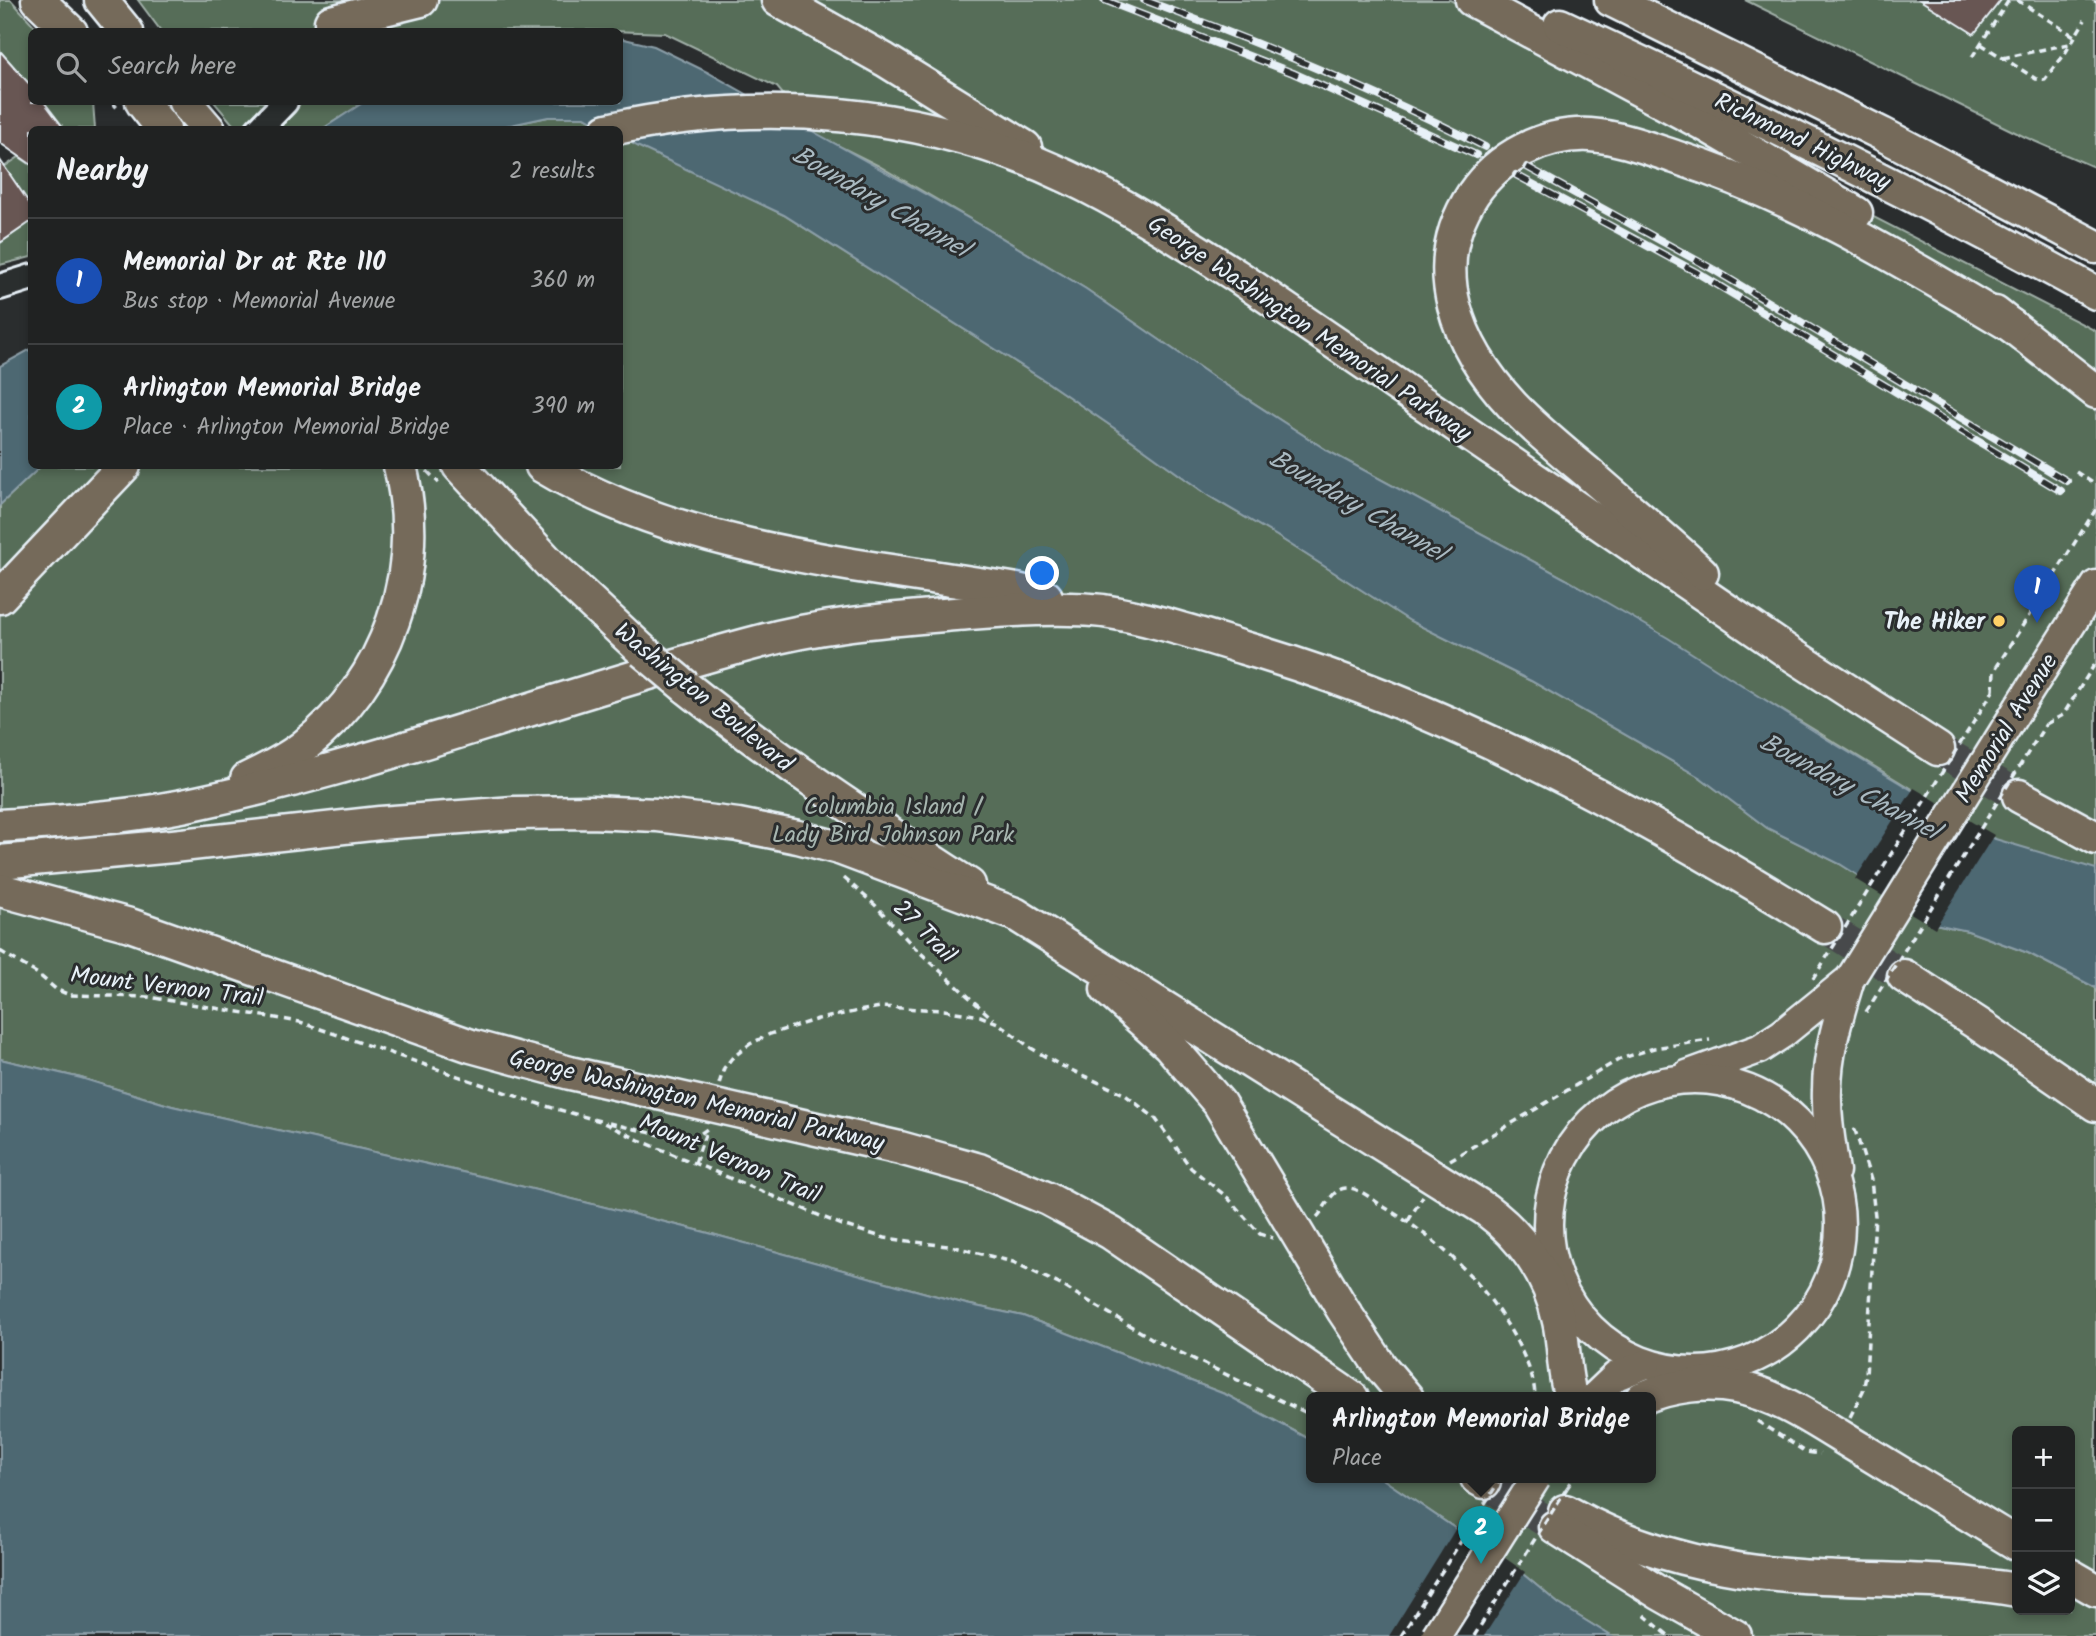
<!DOCTYPE html>
<html lang="en">
<head>
<meta charset="utf-8">
<style>
	body { margin:0; font-family:Kalam,sans-serif; background:#282a2a; color:#f1f3f6 }
	.controls { position:absolute; right:21px; bottom:21px; display:grid; overflow:hidden; border-radius:10px; box-shadow:0 4px 10px #0003 }
	.controls button { width:63px; height:63px; display:grid; place-items:center; padding:0; border:0; border-bottom:2px solid #3d3f40; background:#202222; color:#f1f3f6; font:35px sans-serif }
	.you { position:absolute; left:1043px; top:574px; width:24px; height:24px; margin:-18px; border:5px solid #fff; border-radius:50%; background:#1a73e8; box-shadow:0 0 0 10px #1a73e833 }
	.badge { display:grid; place-items:center; width:46px; height:46px; border-radius:50%; background:#ffd166; color:#fff; font-size:23px; font-weight:700 }
	.pin { position:absolute; translate:-50% -58px; filter:drop-shadow(0 2px 4px #0008) }
	.pin::after { content:''; position:absolute; top:37px; width:24px; height:21px; background:inherit; clip-path:polygon(0 0,100% 0,50% 100%) }
	.popup { position:absolute; left:1306px; top:1392px; width:350px; height:91px; box-sizing:border-box; display:grid; place-content:center; border-radius:10px; background:#202222; filter:drop-shadow(0 2px 5px #0005); font-size:23px; white-space:nowrap; color:#a2a4a5 }
	.popup b { font-size:26px; color:#f1f3f6 }
	.popup::after { content:''; position:absolute; left:50%; top:100%; margin-left:-14px; border:14px solid transparent; border-top-color:#202222 }
	.list { margin:0; padding:0; list-style:none }
	h2 { display:flex; justify-content:space-between; align-items:center; height:91px; margin:0; padding:0 28px; font-size:30px }
	h2 small { font-size:23px; font-weight:400; color:#a2a4a5 }
	.list li { display:grid; grid-template-columns:46px 1fr auto; gap:21px; align-items:center; box-sizing:border-box; height:126px; padding:0 28px; border-top:2px solid #3d3f40 }
	.list b { display:block; font-size:26px; white-space:nowrap }
	.list p { margin:0; font-size:23px; white-space:nowrap; color:#a2a4a5 }
	.list em { font-size:23px; font-style:normal; color:#a2a4a5 }
	.icon { flex:none; width:38px; height:38px; fill:none; stroke:currentColor; stroke-width:2; stroke-linecap:round; stroke-linejoin:round }
	.map { position:relative; flex:none; width:2096px; height:1636px; overflow:hidden }
	.search { position:absolute; background:#202222; box-shadow:0 4px 10px #0003; left:28px; top:28px; width:595px; height:77px; display:flex; align-items:center; gap:18px; box-sizing:border-box; padding:0 24px; border-radius:10px; color:#a2a4a5; font-size:26px }
	.panel { position:absolute; background:#202222; box-shadow:0 4px 10px #0003; left:28px; top:126px; width:595px; height:343px; border-radius:10px }
	.map>svg:first-child { display:block }
</style>
</head>
<body>
<div class="map">
<svg width="2096" height="1636" viewBox="0 0 2096 1636">
	<rect width="100%" height="100%" fill="#2a2d2e"/>
	<filter id="ink" filterUnits="userSpaceOnUse"><feTurbulence type="fractalNoise" baseFrequency=".0143" numOctaves="2"/><feDisplacementMap in="SourceGraphic" scale="14" xChannelSelector="R" yChannelSelector="G"/><feConvolveMatrix kernelMatrix="1 2 1 2 8 2 1 2 1" color-interpolation-filters="sRGB"/></filter>
	<g filter="url(#ink)">
		<g fill="#576d58" stroke="#a0afa8" stroke-width="2" fill-rule="evenodd">
			<path d="M0,0H11L39,31L32,32L31,87L0,51Z"/>
			<path d="M138,0H1450L2096,331V886L1992,838L1566,579L1328,451L1215,378L1086,289L984,227L877,165L817,135L777,87L665,33L584,30L161,31Z"/>
			<path d="M1745,0H2096V168L2025,137Z"/>
			<path d="M44,102H93L95,129H65Z"/>
			<path d="M214,102H364L321,130L237,129Z"/>
			<path d="M548,117H585L608,129L487,130Z"/>
			<path d="M620,136L784,215L1047,382L1130,439L1209,496L1277,536L1410,621L1531,681L1701,778L1767,828L1840,864L1935,924L1968,931L2028,953L2096,988V1636H1611L1559,1604L1524,1575L1381,1478H1651V1398H1311V1440L1227,1395L1023,1316L966,1304L705,1232L484,1177L172,1106L81,1078L0,1059V505L41,466H620ZM2017,1431H2070V1610H2017Z"/>
			<path d="M19,157L31,165V207L4,167Z"/>
			<path d="M31,221V257L0,265V243Z"/>
		</g>
		<g fill="#4d6772" stroke="#8b9ea8" stroke-width="2">
			<path d="M620,38L654,46L707,72L984,227L1086,289L1215,378L1328,451L1566,579L1668,638L1825,738L1992,838L2096,869V988L2028,953L1968,931L1935,924L1840,864L1767,828L1701,778L1531,681L1410,621L1277,536L1209,496L1130,439L1047,382L784,215L639,147L585,117H548L487,130H321L364,102H620Z"/>
			<path d="M31,349L32,466H41L0,505V366Z"/>
			<path d="M0,1059L81,1078L172,1106L484,1177L705,1232L966,1304L1023,1316L1227,1395L1311,1440V1478H1381L1524,1575L1559,1604L1611,1636H0Z"/>
		</g>
		<g fill="#2a2d2e">
			<path d="M1914,788L1994,835L1935,928L1855,879Z"/>
			<path d="M1458,1525L1525,1572L1484,1636H1389Z"/>
		</g>
		<g fill="#685652" stroke="#e8f1f8" stroke-width="2">
			<path d="M1920,0H2001L1974,34Z"/>
			<path d="M0,51L32,87V102H44L65,130H32V165L0,143Z"/>
			<path d="M0,160L32,207V221L0,243Z"/>
		</g>
		<g fill="none" stroke-linecap="round" stroke-linejoin="round">
			<g stroke="#464a4c" stroke-width="32" stroke-dasharray="32 16" stroke-linecap="butt">
				<path d="M1938,749L2019,796"/>
				<path d="M1825,927L1904,976"/>
				<path d="M1484,1482L1555,1527"/>
			</g>
			<defs>
				<g id="secondary">
					<path d="M258,130L285,102"/>
					<path d="M0,287L32,277"/>
				</g>
				<g id="primary">
					<path d="M2019,707L2096,585"/>
					<path d="M1687,1075L1759,1049L1782,1034L1850,979"/>
					<circle cx="1694" cy="1225" r="146"/>
					<path d="M1835,1171C1831,1144 1826,1117 1827,1090C1827,1052 1839,1016 1850,979"/>
					<path d="M1593,1398L1616,1376L1646,1364"/>
				</g>
				<g id="highway">
					<path d="M38,0L71,32"/>
					<path d="M101,0L127,32"/>
					<path d="M778,0L885,60L1025,147"/>
					<path d="M1472,0L1709,127L1856,213"/>
					<path d="M1611,0L1882,134L2096,247"/>
					<path d="M331,22L421,0"/>
					<path d="M1560,25C1742,109 1921,197 2096,293"/>
					<path d="M142,102L164,130"/>
					<path d="M185,102L209,130"/>
					<path d="M607,130C760,96 925,109 1068,177C1127,205 1182,241 1237,276L1788,652L1938,749"/>
					<path d="M1995,313L2096,392"/>
					<path d="M459,466L553,567L643,651"/>
					<path d="M542,466C683,551 857,564 1017,590L1046,597"/>
					<path d="M1702,573C1665,538 1625,506 1587,472C1562,451 1536,430 1513,406C1458,347 1424,268 1473,194C1499,156 1544,133 1590,135C1619,137 1648,148 1675,157C1796,196 1903,261 2012,326"/>
					<path d="M0,597L124,466"/>
					<path d="M686,687C776,759 872,822 969,885"/>
					<path d="M247,779C266,770 286,760 303,747C388,680 426,571 400,466"/>
					<path d="M2019,796L2096,838"/>
					<path d="M0,826C67,821 136,817 201,802C390,761 571,691 758,642C827,623 897,619 968,613C1009,610 1063,606 1103,611C1150,618 1198,634 1244,648C1451,708 1642,814 1825,927"/>
					<path d="M0,862L173,846L380,823L514,813L591,812L657,815L738,825L798,837L839,848L1015,914L1485,1209C1522,1236 1550,1276 1559,1321C1564,1343 1563,1364 1568,1386"/>
					<path d="M0,890L130,925L471,1046L570,1073L900,1148L979,1170L1048,1199L1111,1233L1352,1398"/>
					<path d="M1904,976L1978,1024L2096,1105"/>
					<path d="M1107,989L1169,1045L1219,1103L1343,1310L1381,1367L1407,1398"/>
					<path d="M1642,1398C1671,1386 1705,1381 1736,1387C1782,1396 1822,1426 1861,1449C1913,1481 1965,1512 2017,1544"/>
					<path d="M1477,1478L1484,1482"/>
					<path d="M1565,1511C1615,1539 1668,1557 1725,1567C1821,1585 1921,1573 2017,1590"/>
					<path d="M1555,1527L1659,1593L1735,1636"/>
					<path d="M2070,1575L2096,1590"/>
				</g>
			</defs>
			<use href="#secondary" stroke="#e8f1f8" stroke-width="30"/>
			<use href="#primary" stroke="#e8f1f8" stroke-width="33"/>
			<use href="#highway" stroke="#e8f1f8" stroke-width="37"/>
			<g stroke="#e8f1f8" stroke-width="3.5" stroke-dasharray="7 5" stroke-linecap="butt">
				<path d="M2017,0L2074,36"/>
				<path d="M2095,3L2096,1"/>
				<path d="M1981,44L2036,79L2045,80L2064,55L2085,20"/>
				<path d="M1972,57L2009,0"/>
				<path d="M2003,58L2069,44"/>
				<path d="M112,102L119,110"/>
				<path d="M427,471L439,483"/>
				<path d="M2076,472L2096,485"/>
				<path d="M1993,691L1994,671L2096,509"/>
				<path d="M2046,724L2063,715L2096,662"/>
				<path d="M844,878L875,905L913,946L993,1019"/>
				<path d="M0,951L38,974L57,990L70,995L148,997L300,1022L542,1105L600,1121L639,1140L842,1225L885,1238L955,1247L1013,1262L1061,1285L1156,1341L1311,1415"/>
				<path d="M719,1084L724,1068L732,1058L750,1044L770,1034L818,1019L880,1007L944,1010L980,1016L998,1023L1031,1048L1058,1064L1124,1094L1155,1118L1191,1168L1228,1198L1260,1234L1273,1238"/>
				<path d="M609,1123L681,1140L693,1139L707,1129"/>
				<path d="M1450,1160L1620,1059L1654,1048L1710,1040"/>
				<path d="M695,1163L706,1132"/>
				<path d="M1317,1217C1326,1208 1331,1189 1346,1188C1359,1187 1374,1201 1384,1207C1441,1241 1486,1283 1517,1342C1526,1360 1535,1378 1535,1398"/>
				<path d="M1408,1221L1423,1196"/>
				<path d="M1850,1417L1863,1391L1866,1376L1875,1216L1871,1180L1854,1127"/>
				<path d="M1757,1421L1806,1452L1820,1454"/>
				<path d="M1567,1488L1574,1478"/>
				<path d="M1644,1615L1669,1636"/>
			</g>
			<use href="#secondary" stroke="#2a2d2e" stroke-width="24"/>
			<use href="#primary" stroke="#746a5a" stroke-width="28"/>
			<use href="#highway" stroke="#746a5a" stroke-width="32"/>
			<defs>
				<g id="rail">
					<path d="M1104,0L1293,73L1476,155"/>
					<path d="M1144,0C1260,43 1375,90 1485,147"/>
					<path d="M1527,167L1716,271L2067,481"/>
					<path d="M1516,175L1696,272L2061,491"/>
				</g>
			</defs>
			<use href="#rail" stroke="#e8f1f8" stroke-width="8"/>
			<use href="#rail" stroke="#2a2d2e" stroke-width="5" stroke-dasharray="16" stroke-linecap="butt"/>
			<defs>
				<g id="primary-bridge">
					<path d="M1850,979L2019,707"/>
					<path d="M1436,1636L1536,1478"/>
				</g>
				<path id="highway-bridge" d="M643,651L686,687"/>
			</defs>
			<use href="#primary-bridge" stroke="#e8f1f8" stroke-width="33" stroke-linecap="butt"/>
			<use href="#highway-bridge" stroke="#e8f1f8" stroke-width="37" stroke-linecap="butt"/>
			<g stroke="#e8f1f8" stroke-width="3.5" stroke-dasharray="7 5" stroke-linecap="butt">
				<path d="M1813,979L1993,691"/>
				<path d="M1866,1012L2046,724"/>
				<path d="M1401,1636L1501,1478"/>
				<path d="M1474,1636L1567,1488"/>
			</g>
			<use href="#primary-bridge" stroke="#746a5a" stroke-width="28"/>
			<use href="#highway-bridge" stroke="#746a5a" stroke-width="32"/>
		</g>
	</g>
	<circle fill="#ffd166" stroke="#2a2d2e" stroke-width="2.5" cx="1999" cy="621" r="7"/>
	<g text-anchor="middle" stroke-width="6" stroke-linejoin="round" paint-order="stroke">
		<g font-size="24" fill="#e8f1f8" stroke="#2a2d2e">
			<text transform="translate(1803 141) rotate(26)" y="8">Richmond Highway</text>
			<text transform="translate(1310 328) rotate(34)" y="8">George Washington Memorial Parkway</text>
			<text transform="translate(704 697) rotate(39)" y="8">Washington Boulevard</text>
			<text transform="translate(2006 728) rotate(-58)" y="8">Memorial Avenue</text>
			<text transform="translate(925 931) rotate(45)" y="8">27 Trail</text>
			<text transform="translate(167 986) rotate(7)" y="8">Mount Vernon Trail</text>
			<text transform="translate(697 1100) rotate(13)" y="8">George Washington Memorial Parkway</text>
			<text transform="translate(730 1158) rotate(23)" y="8">Mount Vernon Trail</text>
		</g>
		<g font-size="24" font-weight="bold" fill="#e8f1f8" stroke="#2a2d2e" text-anchor="end">
			<text x="1985" y="629">The Hiker</text>
		</g>
		<g font-size="24" fill="#a7b6b0" stroke="#2a2d2e">
			<text x="893" y="814">Columbia Island /<tspan x="893" dy="28">Lady Bird Johnson Park</tspan></text>
		</g>
		<g font-size="26" font-style="italic" fill="#aabac2" stroke="#2a2d2e">
			<text transform="translate(881 201) rotate(30)" y="9">Boundary Channel</text>
			<text transform="translate(1358 505) rotate(30)" y="9">Boundary Channel</text>
			<text transform="translate(1850 786) rotate(28)" y="9">Boundary Channel</text>
		</g>
	</g>
</svg>
<div class="controls">
<button>+</button>
<button>−</button>
<button><svg class="icon" aria-label="layers" viewBox="0 0 24 24"><path d="M12 4l9 5-9 5-9-5zM3 14l9 5 9-5"/></svg></button>
</div>
<div class="you"></div>
<div class="pin badge" style="left:2037px;top:623px;background:#1a4fb4">1</div>
<div class="pin badge" style="left:1481px;top:1564px;background:#0f9aa8">2</div>
<div class="popup"><b>Arlington Memorial Bridge</b>Place</div>
<div class="search"><svg class="icon" aria-label="search" viewBox="0 0 24 24"><circle cx="10" cy="10" r="6"/><path d="M15 15l6 6"/></svg>Search here</div>
<section class="panel">
<h2>Nearby<small>2 results</small></h2>
<ul class="list">
<li><span class="badge" style="background:#1a4fb4">1</span><div><b>Memorial Dr at Rte 110</b><p>Bus stop · Memorial Avenue</p></div><em>360 m</em></li>
<li><span class="badge" style="background:#0f9aa8">2</span><div><b>Arlington Memorial Bridge</b><p>Place · Arlington Memorial Bridge</p></div><em>390 m</em></li>
</ul>
</section>
</div>
</body>
</html>
